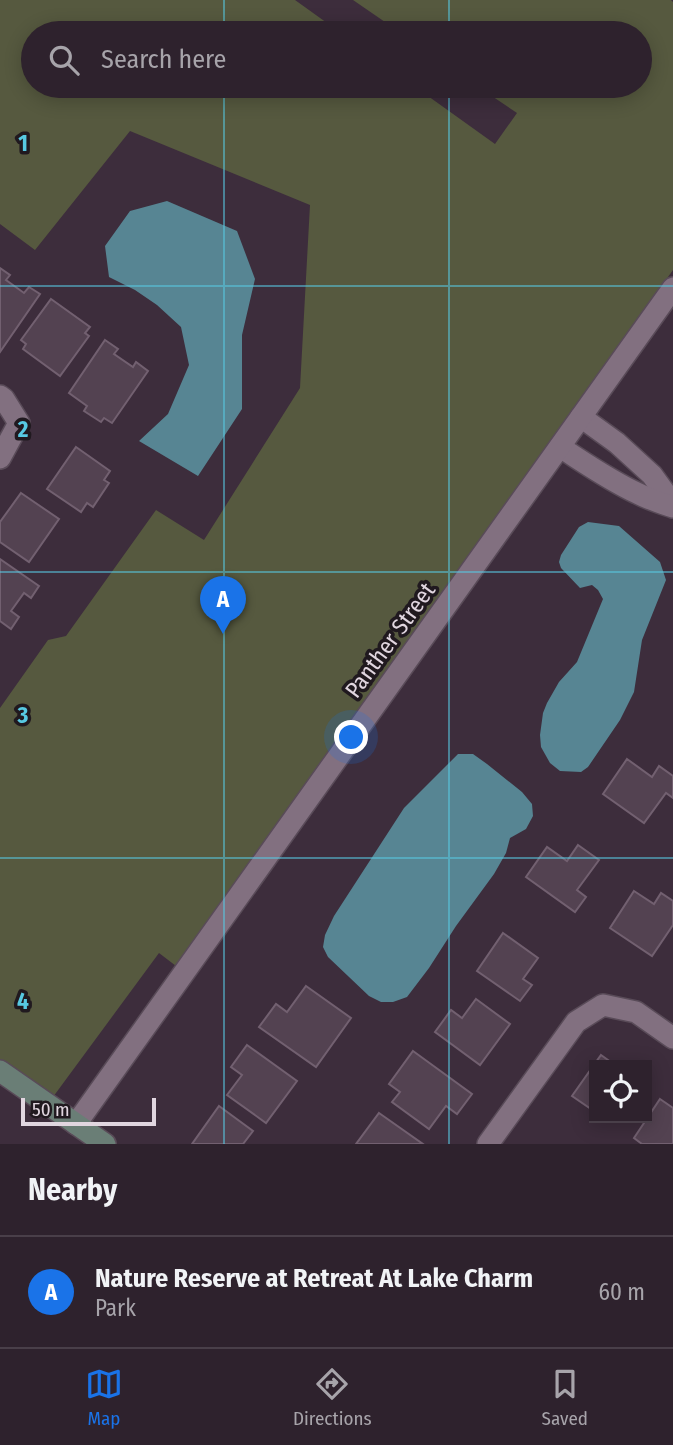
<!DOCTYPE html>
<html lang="en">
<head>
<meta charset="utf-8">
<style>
	body { margin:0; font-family:"Fira Sans Condensed",sans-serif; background:#362a35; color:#f1f3f6 }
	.controls { position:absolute; right:21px; bottom:21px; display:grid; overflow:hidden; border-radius:0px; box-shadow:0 4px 18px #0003 }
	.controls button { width:63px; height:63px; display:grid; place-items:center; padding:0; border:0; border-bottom:2px solid #493f49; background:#2e222d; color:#f1f3f6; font:35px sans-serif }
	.scale { position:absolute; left:21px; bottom:18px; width:135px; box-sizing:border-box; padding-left:7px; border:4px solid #e1d6e0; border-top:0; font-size:19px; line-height:24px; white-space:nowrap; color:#e1d6e0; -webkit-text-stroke:5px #20191f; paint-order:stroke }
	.you { position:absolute; left:352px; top:738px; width:24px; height:24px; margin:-18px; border:5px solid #fff; border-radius:50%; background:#1a73e8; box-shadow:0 0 0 10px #1a73e833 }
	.badge { display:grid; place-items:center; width:46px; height:46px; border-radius:50%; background:#1a73e8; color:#fff; font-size:23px; font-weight:700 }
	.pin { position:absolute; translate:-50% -58px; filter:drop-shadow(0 2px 4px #0008) }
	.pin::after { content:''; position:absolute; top:37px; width:24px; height:21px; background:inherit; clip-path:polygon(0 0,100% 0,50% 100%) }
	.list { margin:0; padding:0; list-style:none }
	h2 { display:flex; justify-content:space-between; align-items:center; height:91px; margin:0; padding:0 28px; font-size:30px }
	h2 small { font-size:23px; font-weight:400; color:#a7a4aa }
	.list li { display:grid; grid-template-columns:46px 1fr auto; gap:21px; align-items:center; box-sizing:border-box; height:112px; padding:0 28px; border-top:2px solid #493f49 }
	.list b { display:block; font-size:26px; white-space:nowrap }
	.list p { margin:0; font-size:23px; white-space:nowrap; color:#a7a4aa }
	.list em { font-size:23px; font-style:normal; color:#a7a4aa }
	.icon { flex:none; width:38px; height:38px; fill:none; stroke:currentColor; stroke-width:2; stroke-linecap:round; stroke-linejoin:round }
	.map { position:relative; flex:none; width:673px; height:1144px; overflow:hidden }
	.search { position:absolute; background:#2e222d; box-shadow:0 4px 18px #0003; left:21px; right:21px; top:21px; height:77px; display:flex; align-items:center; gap:18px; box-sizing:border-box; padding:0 24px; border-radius:38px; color:#a7a4aa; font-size:26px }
	.sheet { height:203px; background:#2e222d }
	nav { display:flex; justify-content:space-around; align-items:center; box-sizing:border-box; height:98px; border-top:2px solid #493f49; background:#2e222d; font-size:19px; color:#a7a4aa }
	nav a { display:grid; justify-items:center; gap:4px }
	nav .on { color:#1a73e8 }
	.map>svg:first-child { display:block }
</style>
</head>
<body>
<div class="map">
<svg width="673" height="1144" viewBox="0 0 673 1144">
	<rect width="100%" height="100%" fill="#3d2d3c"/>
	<path fill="#56593f" d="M0,0H295L341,33H33V86H414L495,144L517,113L477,86H640V33H401L353,0H671L673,2V270L176,966L159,953L53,1097L0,1060V708L48,640L66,636L156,510L204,540L300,388L310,205L130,131L35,250L0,224Z"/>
	<g fill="#578593">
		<path d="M167,201L237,231L255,279L242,335V409L198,476L139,441L168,414L189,365L181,327L157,305L135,290L109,277L105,246L130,211Z"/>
		<path d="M588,522L619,526L660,562L666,580L642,640L634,692L620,720L588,767L581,772L560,771L550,763L541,747L540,735L543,713L547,703L559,682L577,662L603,599L598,590L592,585L580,588L561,568L559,562L561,555L579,527Z"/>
		<path d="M458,754H473L487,764L522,792L532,804L533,816L526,829L510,838L506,853L494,874L456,926L429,968L407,997L393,1002H381L369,996L328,957L323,947L325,935L334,916L404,808Z"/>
	</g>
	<g fill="#534251" stroke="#726070" stroke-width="2">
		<path d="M0,268L10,275L6,280L24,293L29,287L40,294L0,352Z"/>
		<path d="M51,299L90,327L85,333L89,336L60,376L23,349L26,344L21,340Z"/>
		<path d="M105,340L118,349L114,354L133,367L136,362L148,371L112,423L104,418L101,422L84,411L87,406L69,393Z"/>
		<path d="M76,447L110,471L104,480L109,483L93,507L87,503L81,512L47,489Z"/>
		<path d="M21,493L59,519L29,562L0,542V522Z"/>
		<path d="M0,559L39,586L31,598L24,593L11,611L19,617L11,629L0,621Z"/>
		<path d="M627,759L652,777L659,766L673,776V798L666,793L644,823L603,794Z"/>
		<path d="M578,845L599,860L577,890L586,897L575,912L526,877L547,847L567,861Z"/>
		<path d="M634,891L654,904L661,893L673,901V925L652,956L610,928Z"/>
		<path d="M503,933L538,958L523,979L532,985L520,1001L477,971Z"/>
		<path d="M306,986L351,1018L316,1067L259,1027L276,1004L287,1012Z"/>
		<path d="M476,999L510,1024L480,1065L435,1032L451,1010L462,1018Z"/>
		<path d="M247,1045L297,1081L266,1123L227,1095L242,1075L231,1067Z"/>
		<path d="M413,1051L472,1094L457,1114L446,1106L429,1129L392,1102L400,1092L389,1084Z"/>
		<path d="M601,1055L615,1065H594V1111L572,1096Z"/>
		<path d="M660,1099L673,1108V1144H642L634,1138Z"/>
		<path d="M219,1106L253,1131L243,1144H192Z"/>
		<path d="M379,1113L423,1144H356Z"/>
	</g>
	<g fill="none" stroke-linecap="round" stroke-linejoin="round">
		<defs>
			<g id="street">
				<path d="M0,396L4,399L19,423L0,458"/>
				<path d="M581,417L617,443L652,475L673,504"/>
				<path d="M560,447C585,463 609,480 637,493C648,499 661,503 673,507"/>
				<path d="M76,1124L673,288"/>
				<path d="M488,1144L576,1022L603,1005L636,1012L673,1038"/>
			</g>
			<path id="secondary" d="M0,1071L105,1144"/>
		</defs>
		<use href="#street" stroke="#594b58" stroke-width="24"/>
		<use href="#secondary" stroke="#594b58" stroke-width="24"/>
		<use href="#street" stroke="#827080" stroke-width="21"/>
		<use href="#secondary" stroke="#6a7e76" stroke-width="21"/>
	</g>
	<path fill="none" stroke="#57c9e2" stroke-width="2" stroke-opacity="0.55" d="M224,0V33M449,0V33M224,86V1144M449,86V1144M0,286H673M0,572H673M0,858H673"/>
	<g text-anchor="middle" stroke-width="7" stroke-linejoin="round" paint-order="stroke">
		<g font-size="23" fill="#e1d6e0" stroke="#20191f">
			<text transform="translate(390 640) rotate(-54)" y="8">Panther Street</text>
		</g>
	</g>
	<g font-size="23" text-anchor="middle" font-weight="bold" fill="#57c9e2" stroke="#20191f" stroke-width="7" stroke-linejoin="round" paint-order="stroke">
		<text x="23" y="151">1</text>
		<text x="23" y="437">2</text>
		<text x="23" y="723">3</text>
		<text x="23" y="1009">4</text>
	</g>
</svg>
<div class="controls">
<button><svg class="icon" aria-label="locate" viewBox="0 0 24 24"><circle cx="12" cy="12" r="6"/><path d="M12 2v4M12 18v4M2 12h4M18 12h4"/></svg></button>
</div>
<div class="scale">50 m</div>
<div class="you"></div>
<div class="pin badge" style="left:223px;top:634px">A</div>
<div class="search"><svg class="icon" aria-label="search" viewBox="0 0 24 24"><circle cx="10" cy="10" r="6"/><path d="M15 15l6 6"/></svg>Search here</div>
</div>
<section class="sheet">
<h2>Nearby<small></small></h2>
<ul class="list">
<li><span class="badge">A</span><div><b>Nature Reserve at Retreat At Lake Charm</b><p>Park</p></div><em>60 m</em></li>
</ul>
</section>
<nav>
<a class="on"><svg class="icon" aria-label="map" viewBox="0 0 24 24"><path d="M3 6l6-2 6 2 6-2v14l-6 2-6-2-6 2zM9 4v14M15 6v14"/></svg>Map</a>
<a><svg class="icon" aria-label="directions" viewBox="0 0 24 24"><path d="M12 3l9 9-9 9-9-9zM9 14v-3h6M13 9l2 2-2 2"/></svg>Directions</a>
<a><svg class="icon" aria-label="saved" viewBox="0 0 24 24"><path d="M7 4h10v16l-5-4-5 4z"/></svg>Saved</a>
</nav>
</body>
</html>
